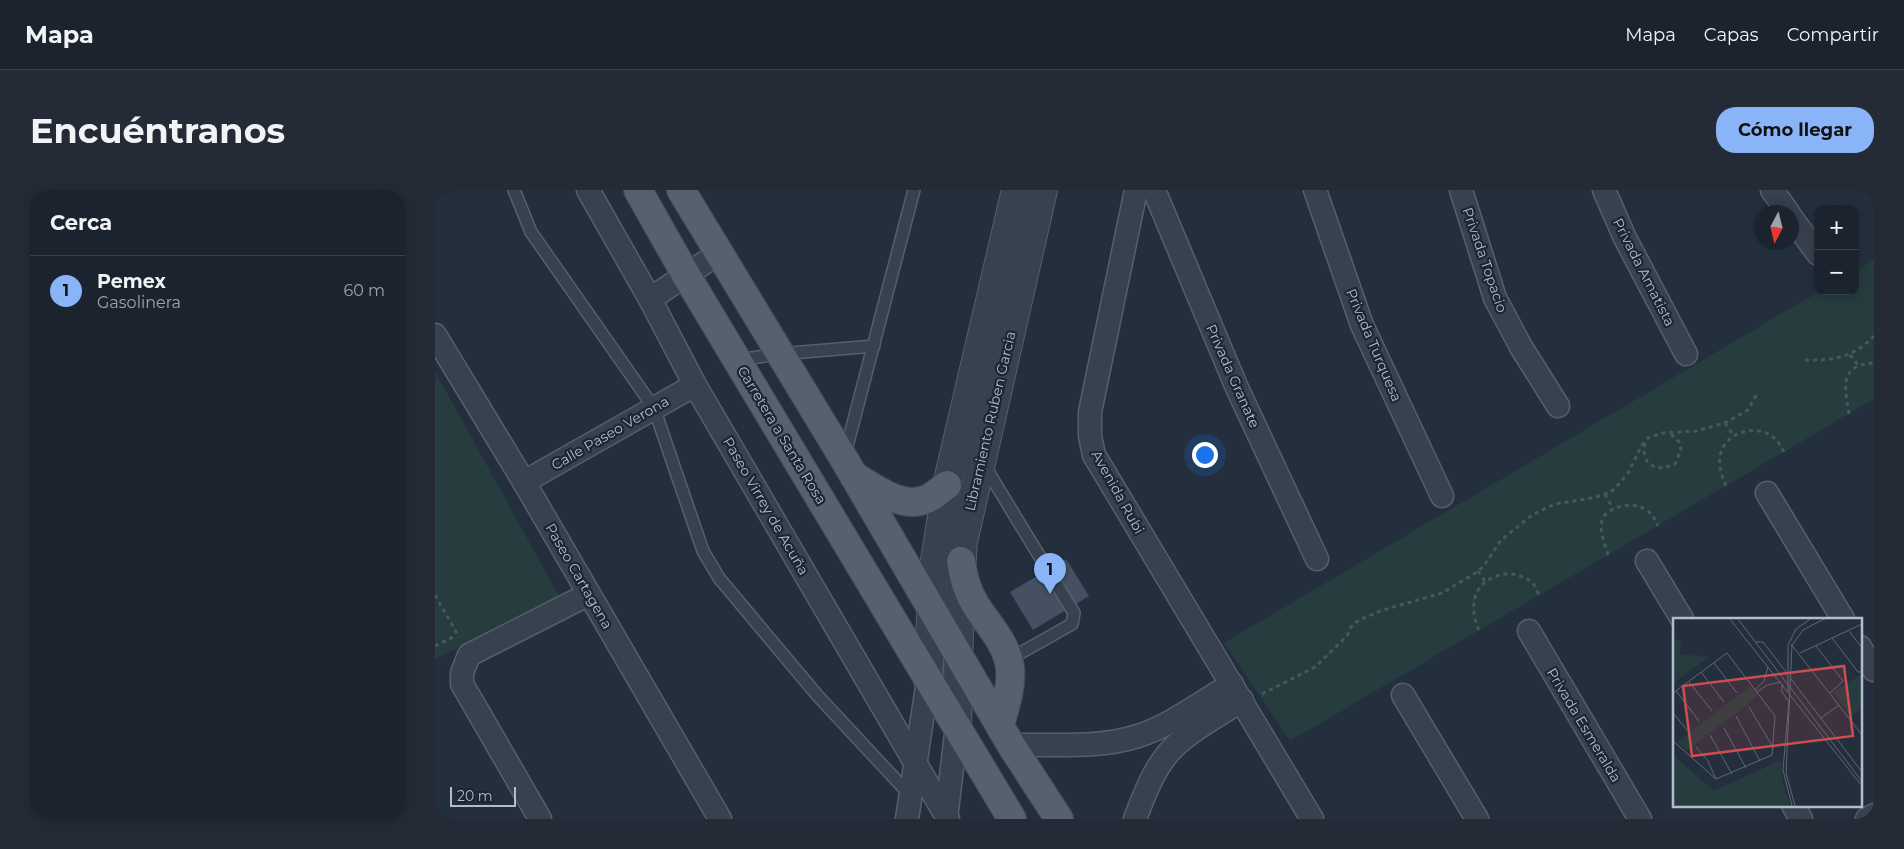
<!DOCTYPE html>
<html lang="es">
<head>
<meta charset="utf-8">
<style>
	body { margin:0; font-family:Montserrat,sans-serif; background:#242b36; color:#f1f3f6 }
	.controls { position:absolute; right:15px; top:15px; display:grid; overflow:hidden; border-radius:10px; box-shadow:0 2px 12px #0003 }
	.controls button { width:45px; height:45px; display:grid; place-items:center; padding:0; border:0; border-bottom:1px solid #39404a; background:#1b232e; color:#f1f3f6; font:25px sans-serif }
	.compass { position:absolute; left:1319px; top:15px; width:45px; height:45px; border-radius:50%; background:#1b232e; box-shadow:0 2px 12px #0003; rotate:187deg }
	.scale { position:absolute; left:15px; bottom:12px; width:66px; box-sizing:border-box; padding-left:5px; border:2px solid #b4bcc9; border-top:0; font-size:14px; line-height:18px; white-space:nowrap; color:#b4bcc9; -webkit-text-stroke:4px #1d2633; paint-order:stroke }
	.you { position:absolute; left:769px; top:264px; width:18px; height:18px; margin:-12px; border:4px solid #fff; border-radius:50%; background:#1a73e8; box-shadow:0 0 0 8px #1a73e833 }
	.badge { display:grid; place-items:center; width:32px; height:32px; border-radius:50%; background:#8ab4f8; color:#111; font-size:16px; font-weight:700 }
	.pin { position:absolute; translate:-50% -41px; filter:drop-shadow(0 1px 2px #0008) }
	.pin::after { content:''; position:absolute; top:26px; width:18px; height:15px; background:inherit; clip-path:polygon(0 0,100% 0,50% 100%) }
	.list { margin:0; padding:0; list-style:none }
	h2 { display:flex; justify-content:space-between; align-items:center; height:65px; margin:0; padding:0 20px; font-size:21px }
	h2 small { font-size:16px; font-weight:400; color:#a0a4aa }
	.list li { display:grid; grid-template-columns:32px 1fr auto; gap:15px; align-items:center; box-sizing:border-box; height:70px; padding:0 20px; border-top:1px solid #39404a }
	.list b { display:block; font-size:19px; white-space:nowrap }
	.list p { margin:0; font-size:16px; white-space:nowrap; color:#a0a4aa }
	.list em { font-size:16px; font-style:normal; color:#a0a4aa }
	.map { position:relative; flex:none; width:1439px; height:629px; overflow:hidden; border-radius:20px }
	header { display:flex; align-items:center; gap:30px; box-sizing:border-box; height:70px; padding:0 25px; background:#1b232e; border-bottom:1px solid #39404a }
	header strong { font-size:24px }
	nav { display:flex; gap:28px; margin-inline-start:auto; font-size:18px }
	.intro { display:flex; align-items:center; justify-content:space-between; box-sizing:border-box; height:120px; padding:0 30px }
	h1 { margin:0; font-size:35px }
	.button { padding:12px 22px; border-radius:20px; background:#8ab4f8; color:#111; font-size:18px; font-weight:700 }
	main { display:flex; gap:30px; padding:0 30px }
	aside { flex:1; background:#1b232e; border-radius:20px; box-shadow:0 2px 12px #0003 }
	.map>svg:first-child { display:block }
</style>
</head>
<body>
<header>
<strong>Mapa</strong>
<nav><a>Mapa</a><a>Capas</a><a>Compartir</a></nav>
</header>
<div class="intro"><h1>Encuéntranos</h1><a class="button">Cómo llegar</a></div>
<main>
<aside>
<h2>Cerca<small></small></h2>
<ul class="list">
<li><span class="badge">1</span><div><b>Pemex</b><p>Gasolinera</p></div><em>60 m</em></li>
</ul>
</aside>
<div class="map">
<svg width="1439" height="629" viewBox="0 0 1439 629">
	<rect width="100%" height="100%" fill="#242f3e"/>
	<g fill="#263c3f">
		<path d="M1439,70V209L855,551L789,453L1385,101H1420V81Z"/>
		<path d="M0,181L125,408L0,469Z"/>
	</g>
	<path fill="#455162" d="M631,369L654,406L598,440L575,402Z"/>
	<g fill="none" stroke-linecap="round" stroke-linejoin="round">
		<defs>
			<g id="service">
				<path d="M79,0L96,42L219,218L268,361L284,388L382,505L475,605"/>
				<path d="M303,170L344,164L439,156"/>
				<path d="M410,264L479,0"/>
				<path d="M549,275L639,423L637,434L573,470"/>
			</g>
			<g id="minor">
				<path d="M153,0L215,109L260,195L513,629"/>
				<path d="M701,0L655,222V246L659,265L877,629"/>
				<path d="M719,0L802,198L882,369"/>
				<path d="M880,0L927,135L1007,306"/>
				<path d="M1026,0L1060,108L1086,157L1123,216"/>
				<path d="M1169,0L1190,48L1251,164"/>
				<path d="M1337,0L1353,22"/>
				<path d="M1356,27L1383,64"/>
				<path d="M215,109L284,63"/>
				<path d="M0,145L89,292L285,629"/>
				<path d="M89,292L260,195"/>
				<path d="M1332,303L1408,429"/>
				<path d="M1212,371L1247,429"/>
				<path d="M1094,441L1205,629"/>
				<path d="M1425,457L1439,480"/>
				<path d="M968,505L1042,629"/>
				<path d="M576,555C618,554 663,559 703,546C735,536 768,511 797,494"/>
				<path d="M1358,615L1366,629"/>
				<path d="M105,629L27,494V483L34,465L154,404"/>
				<path d="M472,629L493,490"/>
				<path d="M511,629L522,535"/>
				<path d="M700,629C710,603 720,575 740,556C759,538 785,525 807,510"/>
				<path d="M1432,629L1439,625"/>
			</g>
			<g id="tertiary">
				<path d="M493,490L498,383L512,295L581,0"/>
				<path d="M522,535C524,474 523,413 528,352L608,0"/>
			</g>
			<g id="primary">
				<path d="M203,0L251,85L577,629"/>
				<path d="M246,0L409,269L576,555L624,629"/>
				<path d="M419,286C440,298 467,320 492,309C499,306 505,300 512,295"/>
				<path d="M526,371C528,386 532,401 540,414C553,435 572,453 575,478C577,497 570,517 565,535"/>
			</g>
		</defs>
		<use href="#service" stroke="#565f6c" stroke-width="14"/>
		<use href="#minor" stroke="#565f6c" stroke-width="25"/>
		<use href="#tertiary" stroke="#565f6c" stroke-width="30"/>
		<use href="#primary" stroke="#414a57" stroke-width="30"/>
		<g stroke="#44595c" stroke-width="3" stroke-dasharray="4 4" stroke-linecap="butt">
			<path d="M1415,165L1424,176"/>
			<path d="M1370,170C1397,171 1420,167 1439,146"/>
			<path d="M1414,224C1410,198 1403,175 1439,173"/>
			<path d="M1290,233L1299,246"/>
			<path d="M1210,253C1205,275 1222,283 1240,274L1246,260L1245,253L1235,243"/>
			<path d="M1291,296C1287,286 1283,276 1285,266C1289,243 1320,233 1338,247C1343,250 1346,257 1349,262"/>
			<path d="M1170,304L1178,319"/>
			<path d="M1173,365C1170,354 1164,342 1167,330C1169,324 1175,320 1181,318C1199,311 1216,317 1223,336"/>
			<path d="M1043,381L1050,391"/>
			<path d="M0,405L24,447"/>
			<path d="M1044,440C1035,420 1036,397 1059,387C1066,384 1074,383 1082,385C1088,387 1095,389 1099,395C1101,397 1102,402 1104,405"/>
			<path d="M0,456L20,446"/>
			<path d="M827,504L880,477L912,446L916,437L924,430L948,420L1007,403L1039,384L1048,377L1066,350L1097,325L1120,314L1157,308L1176,302L1184,294L1193,283L1207,255L1213,248L1228,243L1261,241L1290,233L1313,220L1323,202"/>
		</g>
		<use href="#service" stroke="#38414e" stroke-width="11"/>
		<use href="#minor" stroke="#38414e" stroke-width="22"/>
		<use href="#tertiary" stroke="#38414e" stroke-width="28"/>
		<use href="#primary" stroke="#56606e" stroke-width="28"/>
	</g>
	<g text-anchor="middle" stroke-width="4.5" stroke-linejoin="round" paint-order="stroke">
		<g font-size="14" fill="#b4bcc9" stroke="#1d2633">
			<text transform="translate(1050 70) rotate(71)" y="5">Privada Topacio</text>
			<text transform="translate(1209 82) rotate(63)" y="5">Privada Amatista</text>
			<text transform="translate(939 155) rotate(67)" y="5">Privada Turquesa</text>
			<text transform="translate(798 186) rotate(66)" y="5">Privada Granate</text>
			<text transform="translate(555 231) rotate(-77)" y="5">Libramiento Ruben Garcia</text>
			<text transform="translate(175 243) rotate(-30)" y="5">Calle Paseo Verona</text>
			<text transform="translate(347 245) rotate(59)" y="5">Carretera a Santa Rosa</text>
			<text transform="translate(683 302) rotate(61)" y="5">Avenida Rubi</text>
			<text transform="translate(331 316) rotate(60)" y="5">Paseo Virrey de Acuña</text>
			<text transform="translate(144 386) rotate(60)" y="5">Paseo Cartagena</text>
			<text transform="translate(1149 535) rotate(59)" y="5">Privada Esmeralda</text>
		</g>
	</g>
	<g transform="translate(1238 428)">
		<rect width="189" height="189" fill="#242f3e"/>
		<path d="M0,21L8,22L7,36L36,39L0,65ZM189,56V91L178,98L160,74ZM77,68L85,78L14,133L4,124ZM0,137L41,173L108,142L110,166L117,188H0Z" fill="#263c3f"/>
		<path fill="none" stroke="#5e6776" stroke-width="1" d="M56,0L189,168M64,0L188,162M176,13L189,30M159,20L185,54H189M83,24H90L113,54M118,26L189,117M143,28L170,63L157,75M127,35L189,6M41,45L64,75M28,54L51,84M118,61L189,154M16,64L39,93M109,66V74L116,84M82,72L91,63L95,49M3,73L26,103M84,74L94,67L108,64M115,74V27L123,11L139,0M0,75L54,35L102,98L99,137L43,161M116,83L110,152L119,188M76,89L101,131M0,95L14,112M63,98L87,143M148,100L166,87M51,110L73,150M37,117L59,156M0,123L43,161M23,129L35,143L43,161M122,188L113,155L119,27L130,12L153,0"/>
		<path fill="#ce4d50" fill-opacity="0.15" stroke="#ce4d50" stroke-width="2.5" d="M171,48L180,118L19,138L10,68Z"/>
		<rect width="189" height="189" fill="none" stroke="#b4bcc9" stroke-width="2.5"/>
	</g>
</svg>
<div class="controls">
<button>+</button>
<button>−</button>
</div>
<svg class="compass" viewBox="-18 -18 36 36"><path d="M0-13l5 13h-10z" fill="#e53935"/><path d="M0 13l5-13h-10z" fill="#a0a4aa"/></svg>
<div class="scale">20 m</div>
<div class="you"></div>
<div class="pin badge" style="left:615px;top:404px">1</div>
</div>
</main>
</body>
</html>
